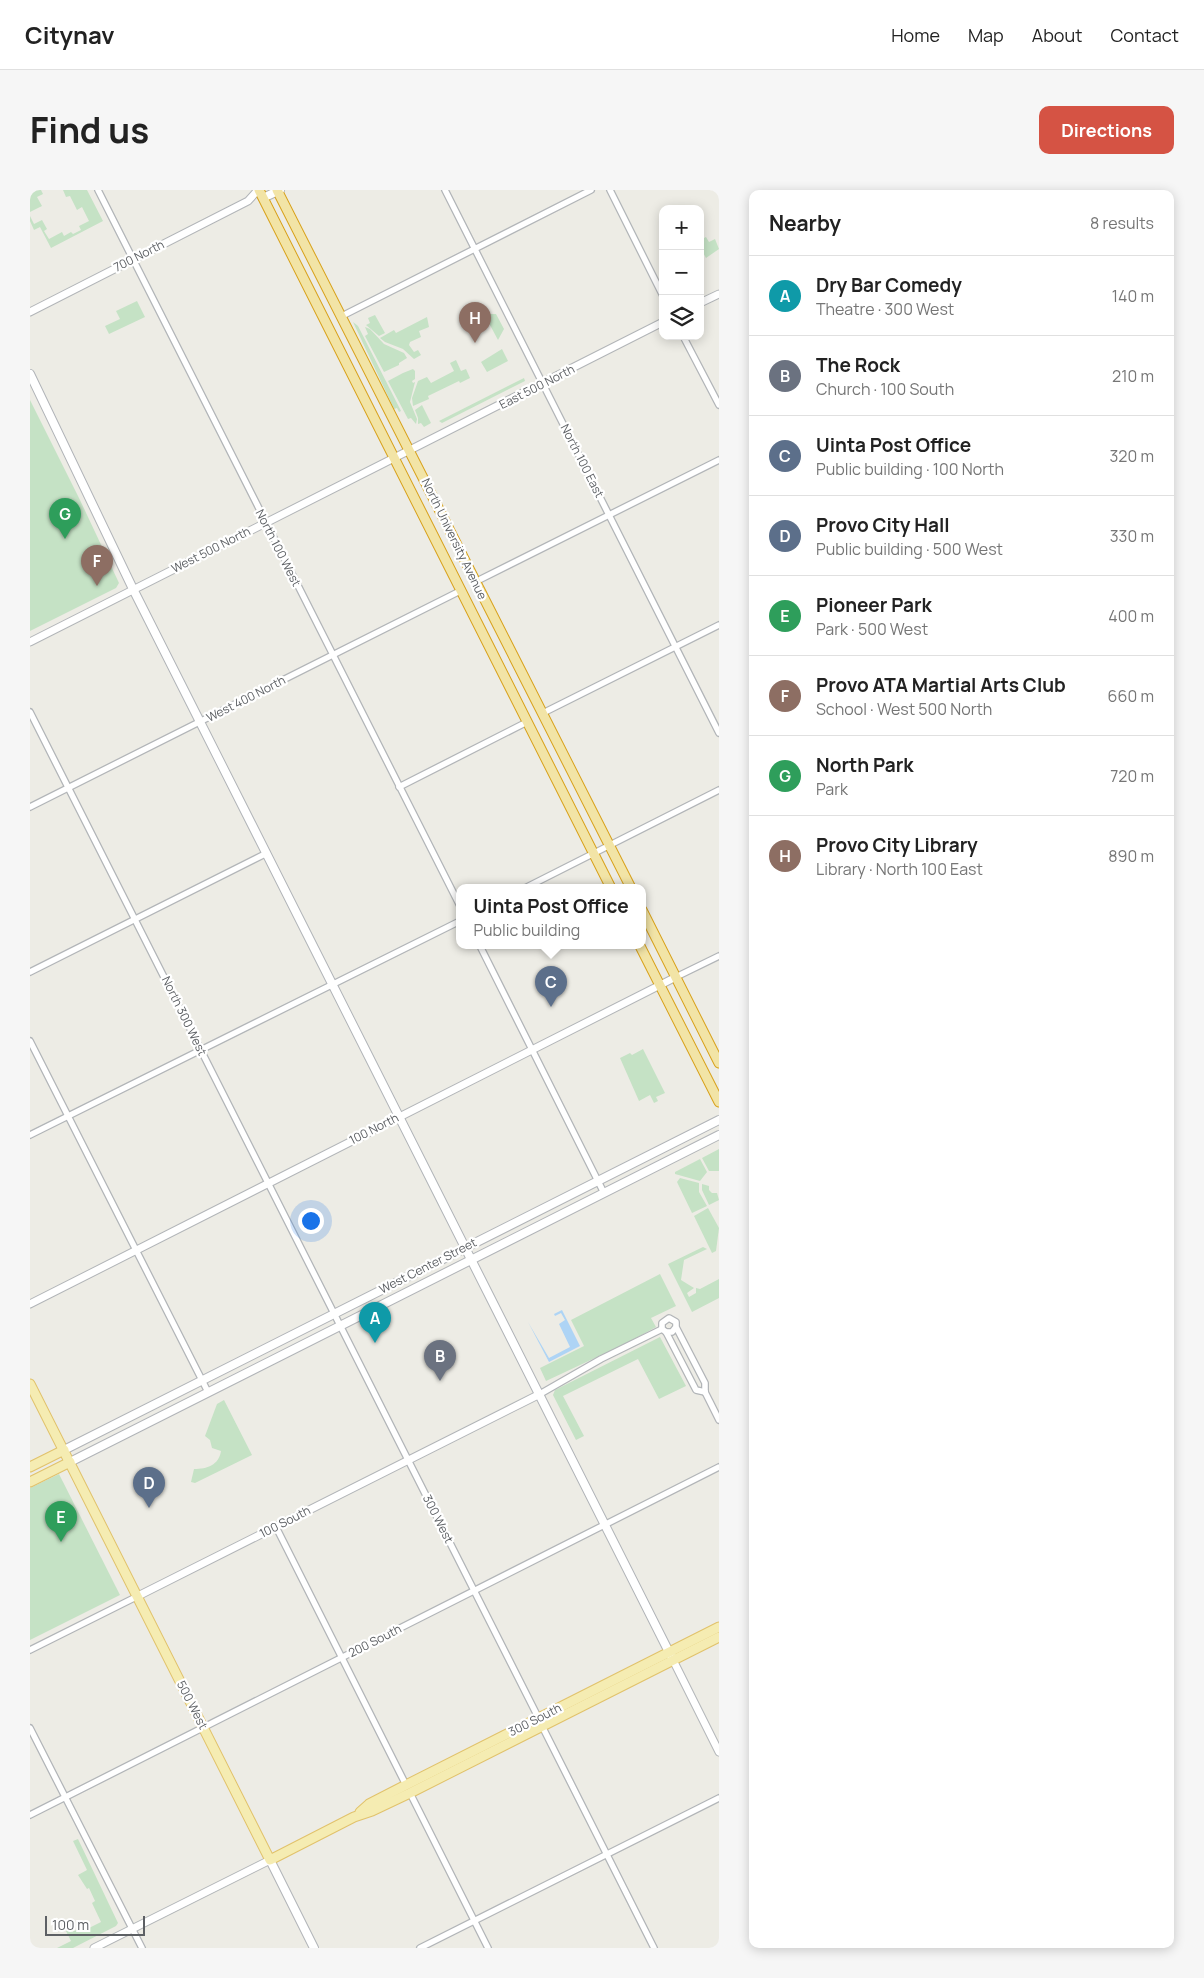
<!DOCTYPE html>
<html lang="en">
<head>
<meta charset="utf-8">
<style>
	body { margin:0; font-family:Manrope,sans-serif; background:#f6f6f6; color:#222 }
	.controls { position:absolute; right:15px; top:15px; display:grid; overflow:hidden; border-radius:10px; box-shadow:0 2px 12px #0003 }
	.controls button { width:45px; height:45px; display:grid; place-items:center; padding:0; border:0; border-bottom:1px solid #e0e0e0; background:#fff; color:#222; font:25px sans-serif }
	.scale { position:absolute; left:15px; bottom:12px; width:100px; box-sizing:border-box; padding-left:5px; border:2px solid #5d6064; border-top:0; font-size:14px; line-height:18px; white-space:nowrap; color:#5d6064; -webkit-text-stroke:4px #fff; paint-order:stroke }
	.you { position:absolute; left:280px; top:1030px; width:18px; height:18px; margin:-12px; border:4px solid #fff; border-radius:50%; background:#1a73e8; box-shadow:0 0 0 8px #1a73e833 }
	.badge { display:grid; place-items:center; width:32px; height:32px; border-radius:50%; background:#d55344; color:#fff; font-size:16px; font-weight:700 }
	.pin { position:absolute; translate:-50% -41px; filter:drop-shadow(0 1px 2px #0008) }
	.pin::after { content:''; position:absolute; top:26px; width:18px; height:15px; background:inherit; clip-path:polygon(0 0,100% 0,50% 100%) }
	.popup { position:absolute; left:426px; top:694px; width:190px; height:65px; box-sizing:border-box; display:grid; place-content:center; border-radius:10px; background:#fff; filter:drop-shadow(0 1px 4px #0005); font-size:16px; white-space:nowrap; color:#767676 }
	.popup b { font-size:19px; color:#222 }
	.popup::after { content:''; position:absolute; left:50%; top:100%; margin-left:-10px; border:10px solid transparent; border-top-color:#fff }
	.list { margin:0; padding:0; list-style:none }
	h2 { display:flex; justify-content:space-between; align-items:center; height:65px; margin:0; padding:0 20px; font-size:21px }
	h2 small { font-size:16px; font-weight:400; color:#767676 }
	.list li { display:grid; grid-template-columns:32px 1fr auto; gap:15px; align-items:center; box-sizing:border-box; height:80px; padding:0 20px; border-top:1px solid #e0e0e0 }
	.list b { display:block; font-size:19px; white-space:nowrap }
	.list p { margin:0; font-size:16px; white-space:nowrap; color:#767676 }
	.list em { font-size:16px; font-style:normal; color:#767676 }
	.icon { flex:none; width:28px; height:28px; fill:none; stroke:currentColor; stroke-width:2; stroke-linecap:round; stroke-linejoin:round }
	.map { position:relative; flex:none; width:689px; height:1758px; overflow:hidden; border-radius:10px }
	header { display:flex; align-items:center; gap:30px; box-sizing:border-box; height:70px; padding:0 25px; background:#fff; border-bottom:1px solid #e0e0e0 }
	header strong { font-size:24px }
	nav { display:flex; gap:28px; margin-inline-start:auto; font-size:18px }
	.intro { display:flex; align-items:center; justify-content:space-between; box-sizing:border-box; height:120px; padding:0 30px }
	h1 { margin:0; font-size:35px }
	.button { padding:12px 22px; border-radius:10px; background:#d55344; color:#fff; font-size:18px; font-weight:700 }
	main { display:flex; gap:30px; padding:0 30px }
	aside { flex:1; background:#fff; border-radius:10px; box-shadow:0 2px 12px #0003 }
	.map>svg:first-child { display:block }
</style>
</head>
<body>
<header>
<strong>Citynav</strong>
<nav><a>Home</a><a>Map</a><a>About</a><a>Contact</a></nav>
</header>
<div class="intro"><h1>Find us</h1><a class="button">Directions</a></div>
<main>
<div class="map">
<svg width="689" height="1758" viewBox="0 0 689 1758">
	<rect width="100%" height="100%" fill="#edece5"/>
	<g fill="#c5e2c5">
		<path d="M0,0H11L13,4L7,7L12,16L0,22Z"/>
		<path d="M33,0H57L73,31L21,58L10,37L4,40L0,31V26L4,34L12,30L17,39L14,41L19,49L32,42L34,46L41,42L43,44L51,40L49,36L59,31L52,17L47,20L40,6L36,7Z"/>
		<path d="M676,47L679,52L685,49L689,59L676,68L670,57V50Z"/>
		<path d="M107,111L115,127L79,144L75,136L90,129L86,121Z"/>
		<path d="M453,122L460,124H466L474,139L468,150Z"/>
		<path d="M345,125L355,143L349,146L336,135L340,133L338,128Z"/>
		<path d="M397,127L399,137L389,141L391,147L380,152L379,155L384,162L388,160L391,165L384,169L373,159L355,152L350,148L364,140L366,143Z"/>
		<path d="M323,132L328,136L371,221L369,222L367,218L364,219Z"/>
		<path d="M335,137L340,139L354,154L374,163L377,168L369,173V175L354,182L335,146L338,144Z"/>
		<path d="M472,159L478,171L457,182L451,172Z"/>
		<path d="M426,170L431,181L436,179L440,188L430,193L429,191L398,206L399,209L383,216L382,208L388,191L397,187L401,193L424,181L420,173Z"/>
		<path d="M383,179L385,181V189L382,191L383,193L385,192L380,212L387,229L386,234L381,228L378,229L358,191L373,183Z"/>
		<path d="M494,188L495,191L412,233L409,231Z"/>
		<path d="M0,210L50,310L89,393L86,398L0,441Z"/>
		<path d="M392,215L401,233L394,237L391,233L388,234V228L385,220Z"/>
		<path d="M613,859L635,903L626,907L628,911L624,913L620,905L609,911L590,868L600,863L602,865Z"/>
		<path d="M689,959V981H679L672,968Z"/>
		<path d="M670,969L677,982L670,991L645,984V982Z"/>
		<path d="M650,988L669,993V1002L677,1016L662,1023L647,992Z"/>
		<path d="M672,994L679,996V1000L682,1003H687L689,1010L679,1015L672,1000Z"/>
		<path d="M678,1018L689,1038L686,1061L682,1063L664,1026Z"/>
		<path d="M673,1057L677,1059L654,1070L651,1090L664,1098L657,1103L659,1107L666,1103V1098L670,1099L689,1089V1108L662,1122L638,1074Z"/>
		<path d="M630,1084L646,1116L621,1128L626,1137L597,1153L516,1191L510,1178L554,1156L541,1130Z"/>
		<path d="M630,1147L656,1196L629,1209L608,1169L533,1206L554,1246L546,1250L523,1205L525,1200Z"/>
		<path d="M194,1210L222,1265L165,1293L161,1292L164,1279C177,1279 189,1275 191,1261L182,1258L180,1250L175,1246L187,1214Z"/>
		<path d="M29,1284L90,1405L0,1450V1298Z"/>
		<path d="M48,1649L88,1733L86,1736L43,1758H27L41,1751L36,1741L40,1739L42,1742L51,1738L53,1741L71,1732L62,1713L65,1711L59,1698L57,1699L48,1685L57,1680L43,1651Z"/>
	</g>
	<path fill="#aed4f5" d="M532,1120L550,1156L519,1172L498,1132L519,1168L540,1157L529,1134L535,1130L531,1123L525,1126L524,1124Z"/>
	<g fill="none" stroke-linecap="round" stroke-linejoin="round">
		<defs>
			<g id="minor">
				<path d="M68,0L430,716"/>
				<path d="M415,0L689,543"/>
				<path d="M580,0L633,106"/>
				<path d="M312,126L561,0"/>
				<path d="M653,146L689,215"/>
				<path d="M445,392L689,270"/>
				<path d="M0,522L509,1529"/>
				<path d="M513,523L689,435"/>
				<path d="M369,597L497,532"/>
				<path d="M0,617L432,400"/>
				<path d="M495,698L689,600"/>
				<path d="M450,756L574,1003"/>
				<path d="M0,782L237,663"/>
				<path d="M646,787L689,766"/>
				<path d="M0,851L178,1202"/>
				<path d="M0,945L430,731"/>
				<path d="M646,1137L642,1142H636L632,1139V1133L639,1128L646,1132V1137L675,1193V1202"/>
				<path d="M636,1142L666,1200L675,1202"/>
				<path d="M675,1202L689,1230"/>
				<path d="M510,1204L571,1169L632,1139"/>
				<path d="M246,1337L376,1595"/>
				<path d="M0,1460L108,1406"/>
				<path d="M512,1536L624,1758"/>
				<path d="M0,1538L112,1758"/>
				<path d="M380,1603L458,1758"/>
				<path d="M0,1625L689,1277"/>
				<path d="M390,1758L689,1608"/>
			</g>
			<g id="tertiary">
				<path d="M670,113L689,104"/>
				<path d="M0,122L218,11L228,0"/>
				<path d="M0,452L633,132"/>
				<path d="M0,1114L646,787"/>
				<path d="M108,1406L510,1204"/>
				<path d="M643,1470L689,1562"/>
				<path d="M64,1758L240,1670"/>
			</g>
			<g id="secondary">
				<path d="M233,8L250,0"/>
				<path d="M0,184L103,399L641,1466"/>
				<path d="M34,1260L689,930"/>
				<path d="M40,1272L689,945"/>
				<path d="M240,1670L284,1758"/>
			</g>
			<g id="primary">
				<path d="M0,1194L240,1670L324,1627L342,1621L380,1603L689,1447"/>
				<path d="M0,1277L34,1260"/>
				<path d="M0,1292L40,1272"/>
				<path d="M330,1622L339,1614L376,1595L689,1437"/>
			</g>
			<g id="trunk">
				<path d="M229,0L581,698"/>
				<path d="M247,0L601,698"/>
				<path d="M612,720L689,873"/>
				<path d="M610,756L689,912"/>
			</g>
		</defs>
		<use href="#minor" stroke="#b2b5b8" stroke-width="8"/>
		<use href="#tertiary" stroke="#b2b5b8" stroke-width="9"/>
		<use href="#secondary" stroke="#b1b4b8" stroke-width="10"/>
		<use href="#primary" stroke="#e1c26b" stroke-width="11"/>
		<use href="#trunk" stroke="#d8a11b" stroke-width="11"/>
		<use href="#minor" stroke="#fff" stroke-width="5.5"/>
		<use href="#tertiary" stroke="#fff" stroke-width="7"/>
		<use href="#secondary" stroke="#fff" stroke-width="8"/>
		<use href="#primary" stroke="#f5ecb2" stroke-width="9"/>
		<use href="#trunk" stroke="#f2e4a6" stroke-width="9"/>
	</g>
	<g text-anchor="middle" stroke-width="4.5" stroke-linejoin="round" paint-order="stroke">
		<g font-size="12" fill="#5d6064" stroke="#fff">
			<text transform="translate(109 66) rotate(-27)" y="4">700 North</text>
			<text transform="translate(507 197) rotate(-27)" y="4">East 500 North</text>
			<text transform="translate(552 271) rotate(63)" y="4">North 100 East</text>
			<text transform="translate(424 349) rotate(64)" y="4">North University Avenue</text>
			<text transform="translate(248 358) rotate(63)" y="4">North 100 West</text>
			<text transform="translate(181 360) rotate(-27)" y="4">West 500 North</text>
			<text transform="translate(216 509) rotate(-27)" y="4">West 400 North</text>
			<text transform="translate(154 826) rotate(64)" y="4">North 300 West</text>
			<text transform="translate(344 939) rotate(-27)" y="4">100 North</text>
			<text transform="translate(398 1076) rotate(-27)" y="4">West Center Street</text>
			<text transform="translate(408 1329) rotate(63)" y="4">300 West</text>
			<text transform="translate(255 1332) rotate(-27)" y="4">100 South</text>
			<text transform="translate(345 1451) rotate(-27)" y="4">200 South</text>
			<text transform="translate(162 1515) rotate(63)" y="4">500 West</text>
			<text transform="translate(505 1530) rotate(-27)" y="4">300 South</text>
		</g>
	</g>
</svg>
<div class="controls">
<button>+</button>
<button>−</button>
<button><svg class="icon" aria-label="layers" viewBox="0 0 24 24"><path d="M12 4l9 5-9 5-9-5zM3 14l9 5 9-5"/></svg></button>
</div>
<div class="scale">100 m</div>
<div class="you"></div>
<div class="pin badge" style="left:345px;top:1153px;background:#0f9aa8">A</div>
<div class="pin badge" style="left:410px;top:1191px;background:#6b7280">B</div>
<div class="pin badge" style="left:521px;top:817px;background:#5c6f8a">C</div>
<div class="popup"><b>Uinta Post Office</b>Public building</div>
<div class="pin badge" style="left:119px;top:1318px;background:#5c6f8a">D</div>
<div class="pin badge" style="left:31px;top:1352px;background:#2e9e5b">E</div>
<div class="pin badge" style="left:67px;top:396px;background:#8d6e63">F</div>
<div class="pin badge" style="left:35px;top:349px;background:#2e9e5b">G</div>
<div class="pin badge" style="left:445px;top:153px;background:#8d6e63">H</div>
</div>
<aside>
<h2>Nearby<small>8 results</small></h2>
<ul class="list">
<li><span class="badge" style="background:#0f9aa8">A</span><div><b>Dry Bar Comedy</b><p>Theatre · 300 West</p></div><em>140 m</em></li>
<li><span class="badge" style="background:#6b7280">B</span><div><b>The Rock</b><p>Church · 100 South</p></div><em>210 m</em></li>
<li><span class="badge" style="background:#5c6f8a">C</span><div><b>Uinta Post Office</b><p>Public building · 100 North</p></div><em>320 m</em></li>
<li><span class="badge" style="background:#5c6f8a">D</span><div><b>Provo City Hall</b><p>Public building · 500 West</p></div><em>330 m</em></li>
<li><span class="badge" style="background:#2e9e5b">E</span><div><b>Pioneer Park</b><p>Park · 500 West</p></div><em>400 m</em></li>
<li><span class="badge" style="background:#8d6e63">F</span><div><b>Provo ATA Martial Arts Club</b><p>School · West 500 North</p></div><em>660 m</em></li>
<li><span class="badge" style="background:#2e9e5b">G</span><div><b>North Park</b><p>Park</p></div><em>720 m</em></li>
<li><span class="badge" style="background:#8d6e63">H</span><div><b>Provo City Library</b><p>Library · North 100 East</p></div><em>890 m</em></li>
</ul>
</aside>
</main>
</body>
</html>
